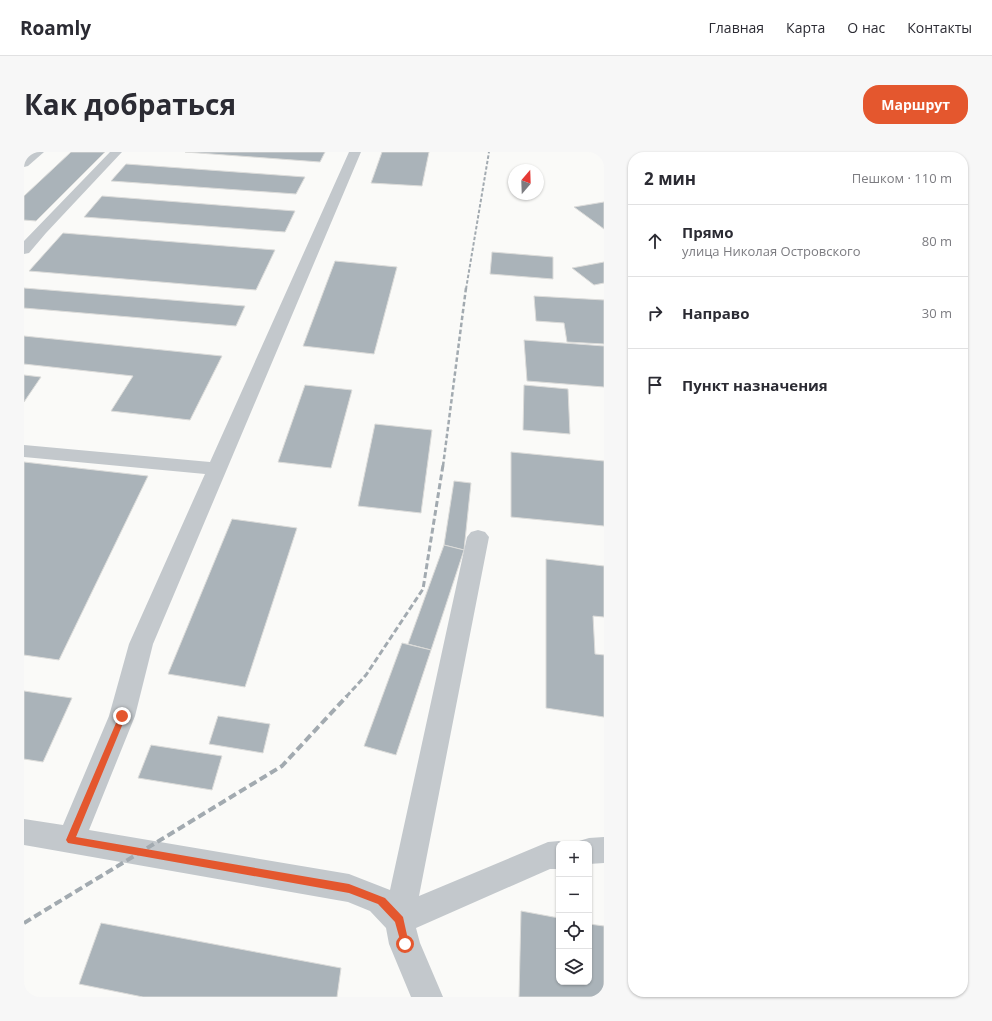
<!DOCTYPE html>
<html lang="ru">
<head>
<meta charset="utf-8">
<style>
	body { margin:0; font-family:"Open Sans",sans-serif; background:#f7f7f7; color:#2b2b33 }
	.controls { position:absolute; right:12px; bottom:12px; display:grid; overflow:hidden; border-radius:8px; box-shadow:0 1px 3px #0004 }
	.controls button { width:36px; height:36px; display:grid; place-items:center; padding:0; border:0; border-bottom:1px solid #e1e1e2; background:#fff; color:#2b2b33; font:20px sans-serif }
	.compass { position:absolute; left:484px; top:12px; width:36px; height:36px; border-radius:50%; background:#fff; box-shadow:0 1px 3px #0004; rotate:19deg }
	.stop { position:absolute; width:12px; height:12px; margin:-9px; border:3px solid #e4572e; border-radius:50%; background:#fff }
	.stop.end { background:#e4572e; border-color:#fff; box-shadow:0 1px 4px #0008 }
	.list { margin:0; padding:0; list-style:none }
	h2 { display:flex; justify-content:space-between; align-items:center; height:52px; margin:0; padding:0 16px; font-size:17px }
	h2 small { font-size:13px; font-weight:400; color:#7c7c81 }
	.list li { display:grid; grid-template-columns:26px 1fr auto; gap:12px; align-items:center; box-sizing:border-box; height:72px; padding:0 16px; border-top:1px solid #e1e1e2 }
	.list b { display:block; font-size:15px; white-space:nowrap }
	.list p { margin:0; font-size:13px; white-space:nowrap; color:#7c7c81 }
	.list em { font-size:13px; font-style:normal; color:#7c7c81 }
	.icon { flex:none; width:22px; height:22px; fill:none; stroke:currentColor; stroke-width:2; stroke-linecap:round; stroke-linejoin:round }
	.map { position:relative; flex:none; width:580px; height:845px; overflow:hidden; border-radius:16px }
	header { display:flex; align-items:center; gap:24px; box-sizing:border-box; height:56px; padding:0 20px; background:#fff; border-bottom:1px solid #e1e1e2 }
	header strong { font-size:19px }
	nav { display:flex; gap:22px; margin-inline-start:auto; font-size:14px }
	.intro { display:flex; align-items:center; justify-content:space-between; box-sizing:border-box; height:96px; padding:0 24px }
	h1 { margin:0; font-size:28px }
	.button { padding:10px 18px; border-radius:16px; background:#e4572e; color:#fff; font-size:14px; font-weight:700 }
	main { display:flex; gap:24px; padding:0 24px }
	aside { flex:1; background:#fff; border-radius:16px; box-shadow:0 1px 3px #0004 }
	.map>svg:first-child { display:block }
</style>
</head>
<body>
<header>
<strong>Roamly</strong>
<nav><a>Главная</a><a>Карта</a><a>О нас</a><a>Контакты</a></nav>
</header>
<div class="intro"><h1>Как добраться</h1><a class="button">Маршрут</a></div>
<main>
<div class="map">
<svg width="580" height="845" viewBox="0 0 580 845">
	<rect width="100%" height="100%" fill="#fafaf8"/>
	<g fill="#aab3b9" stroke="#dcdcda">
		<path d="M47,0H81L12,69L0,68V44Z"/>
		<path d="M161,0H301L296,10Z"/>
		<path d="M358,0H405L398,34L347,31Z"/>
		<path d="M102,12L281,25L272,42L87,29Z"/>
		<path d="M78,44L271,59L261,80L60,65Z"/>
		<path d="M580,50V77L550,55Z"/>
		<path d="M39,81L251,98L232,138L5,119Z"/>
		<path d="M468,100L529,105V127L466,122Z"/>
		<path d="M311,109L373,115L350,202L279,194Z"/>
		<path d="M580,110V131L570,133L548,116Z"/>
		<path d="M0,136L221,154L212,174L0,156Z"/>
		<path d="M510,144L580,148V192L543,190L540,171L512,169Z"/>
		<path d="M0,184L198,204L166,268L87,259L109,224L0,212Z"/>
		<path d="M500,188L580,194V235L503,229Z"/>
		<path d="M0,223L17,225L0,250Z"/>
		<path d="M281,233L328,238L307,316L254,310Z"/>
		<path d="M500,233L544,237L546,282L499,278Z"/>
		<path d="M351,272L408,278L397,361L334,354Z"/>
		<path d="M487,300L580,309V374L487,365Z"/>
		<path d="M0,310L124,324L35,508L0,503Z"/>
		<path d="M430,329L447,331L440,398L420,393Z"/>
		<path d="M208,367L273,376L221,535L144,522Z"/>
		<path d="M420,393L440,398L407,498L384,492Z"/>
		<path d="M522,407L580,414V465L569,464L571,502L580,503V565L522,556Z"/>
		<path d="M378,491L407,498L372,603L340,594Z"/>
		<path d="M0,539L48,546L19,610L0,607Z"/>
		<path d="M194,564L246,572L239,601L185,592Z"/>
		<path d="M127,593L198,604L188,638L114,626Z"/>
		<path d="M497,759L535,766V830H565V772L580,774V845H495Z"/>
		<path d="M77,771L317,816L313,845H119L55,832Z"/>
	</g>
	<g fill="none" stroke-linecap="round" stroke-linejoin="round">
		<g fill="#c3c8cc" fill-rule="evenodd">
			<path d="M7,0H20L4,14L0,15V6Z"/>
			<path d="M86,0H98L22,81L5,101L0,102V89Z"/>
			<path d="M325,0H337L129,492L111,564L65,678L325,722L366,738L443,385L447,380L454,378L461,380L465,385L395,744L524,690L535,689L542,692H535V717H526L392,776L396,791L419,845H387L365,792L362,776L346,759L324,750L0,693V667L39,673L85,564L105,492L181,322L0,305V293L186,310Z"/>
			<path d="M580,685V711L565,712V692H554L555,689L565,686Z"/>
		</g>
		<path stroke="#a2aab0" stroke-width="2" stroke-dasharray="3.5 2" stroke-linecap="butt" d="M442,137L465,0"/>
		<path stroke="#a2aab0" stroke-width="2.5" stroke-dasharray="4.5 2.5" stroke-linecap="butt" d="M419,314L442,136"/>
		<path stroke="#a2aab0" stroke-width="3" stroke-dasharray="6 3" stroke-linecap="butt" d="M322,545L342,523L399,437L419,313"/>
		<path stroke="#a2aab0" stroke-width="4" stroke-dasharray="8 4" stroke-linecap="butt" d="M0,771L258,614L323,544"/>
	</g>
	<path fill="#e4572e" d="M98,561L102,564L52,685L325,732L361,746L379,765L385,792L384,795L381,797L378,795L371,770L354,752L325,741L44,691L42,688L95,564Z"/>
</svg>
<div class="controls">
<button>+</button>
<button>−</button>
<button><svg class="icon" aria-label="locate" viewBox="0 0 24 24"><circle cx="12" cy="12" r="6"/><path d="M12 2v4M12 18v4M2 12h4M18 12h4"/></svg></button>
<button><svg class="icon" aria-label="layers" viewBox="0 0 24 24"><path d="M12 4l9 5-9 5-9-5zM3 14l9 5 9-5"/></svg></button>
</div>
<svg class="compass" viewBox="-18 -18 36 36"><path d="M0-13l5 13h-10z" fill="#e53935"/><path d="M0 13l5-13h-10z" fill="#7c7c81"/></svg>
<div class="stop" style="left:381px;top:792px"></div>
<div class="stop end" style="left:98px;top:564px"></div>
</div>
<aside>
<h2>2 мин<small>Пешком · 110 m</small></h2>
<ul class="list">
<li><svg class="icon" aria-label="ahead" viewBox="0 0 24 24"><path d="M12 20V5M6 11l6-6 6 6"/></svg><div><b>Прямо</b><p>улица Николая Островского</p></div><em>80 m</em></li>
<li><svg class="icon" aria-label="right" viewBox="0 0 24 24"><path d="M7 20v-9h11M14 6l5 5-5 5"/></svg><div><b>Направо</b></div><em>30 m</em></li>
<li><svg class="icon" aria-label="arrive" viewBox="0 0 24 24"><path d="M6 21V4h12l-3 4 3 4H6"/></svg><div><b>Пункт назначения</b></div></li>
</ul>
</aside>
</main>
</body>
</html>
